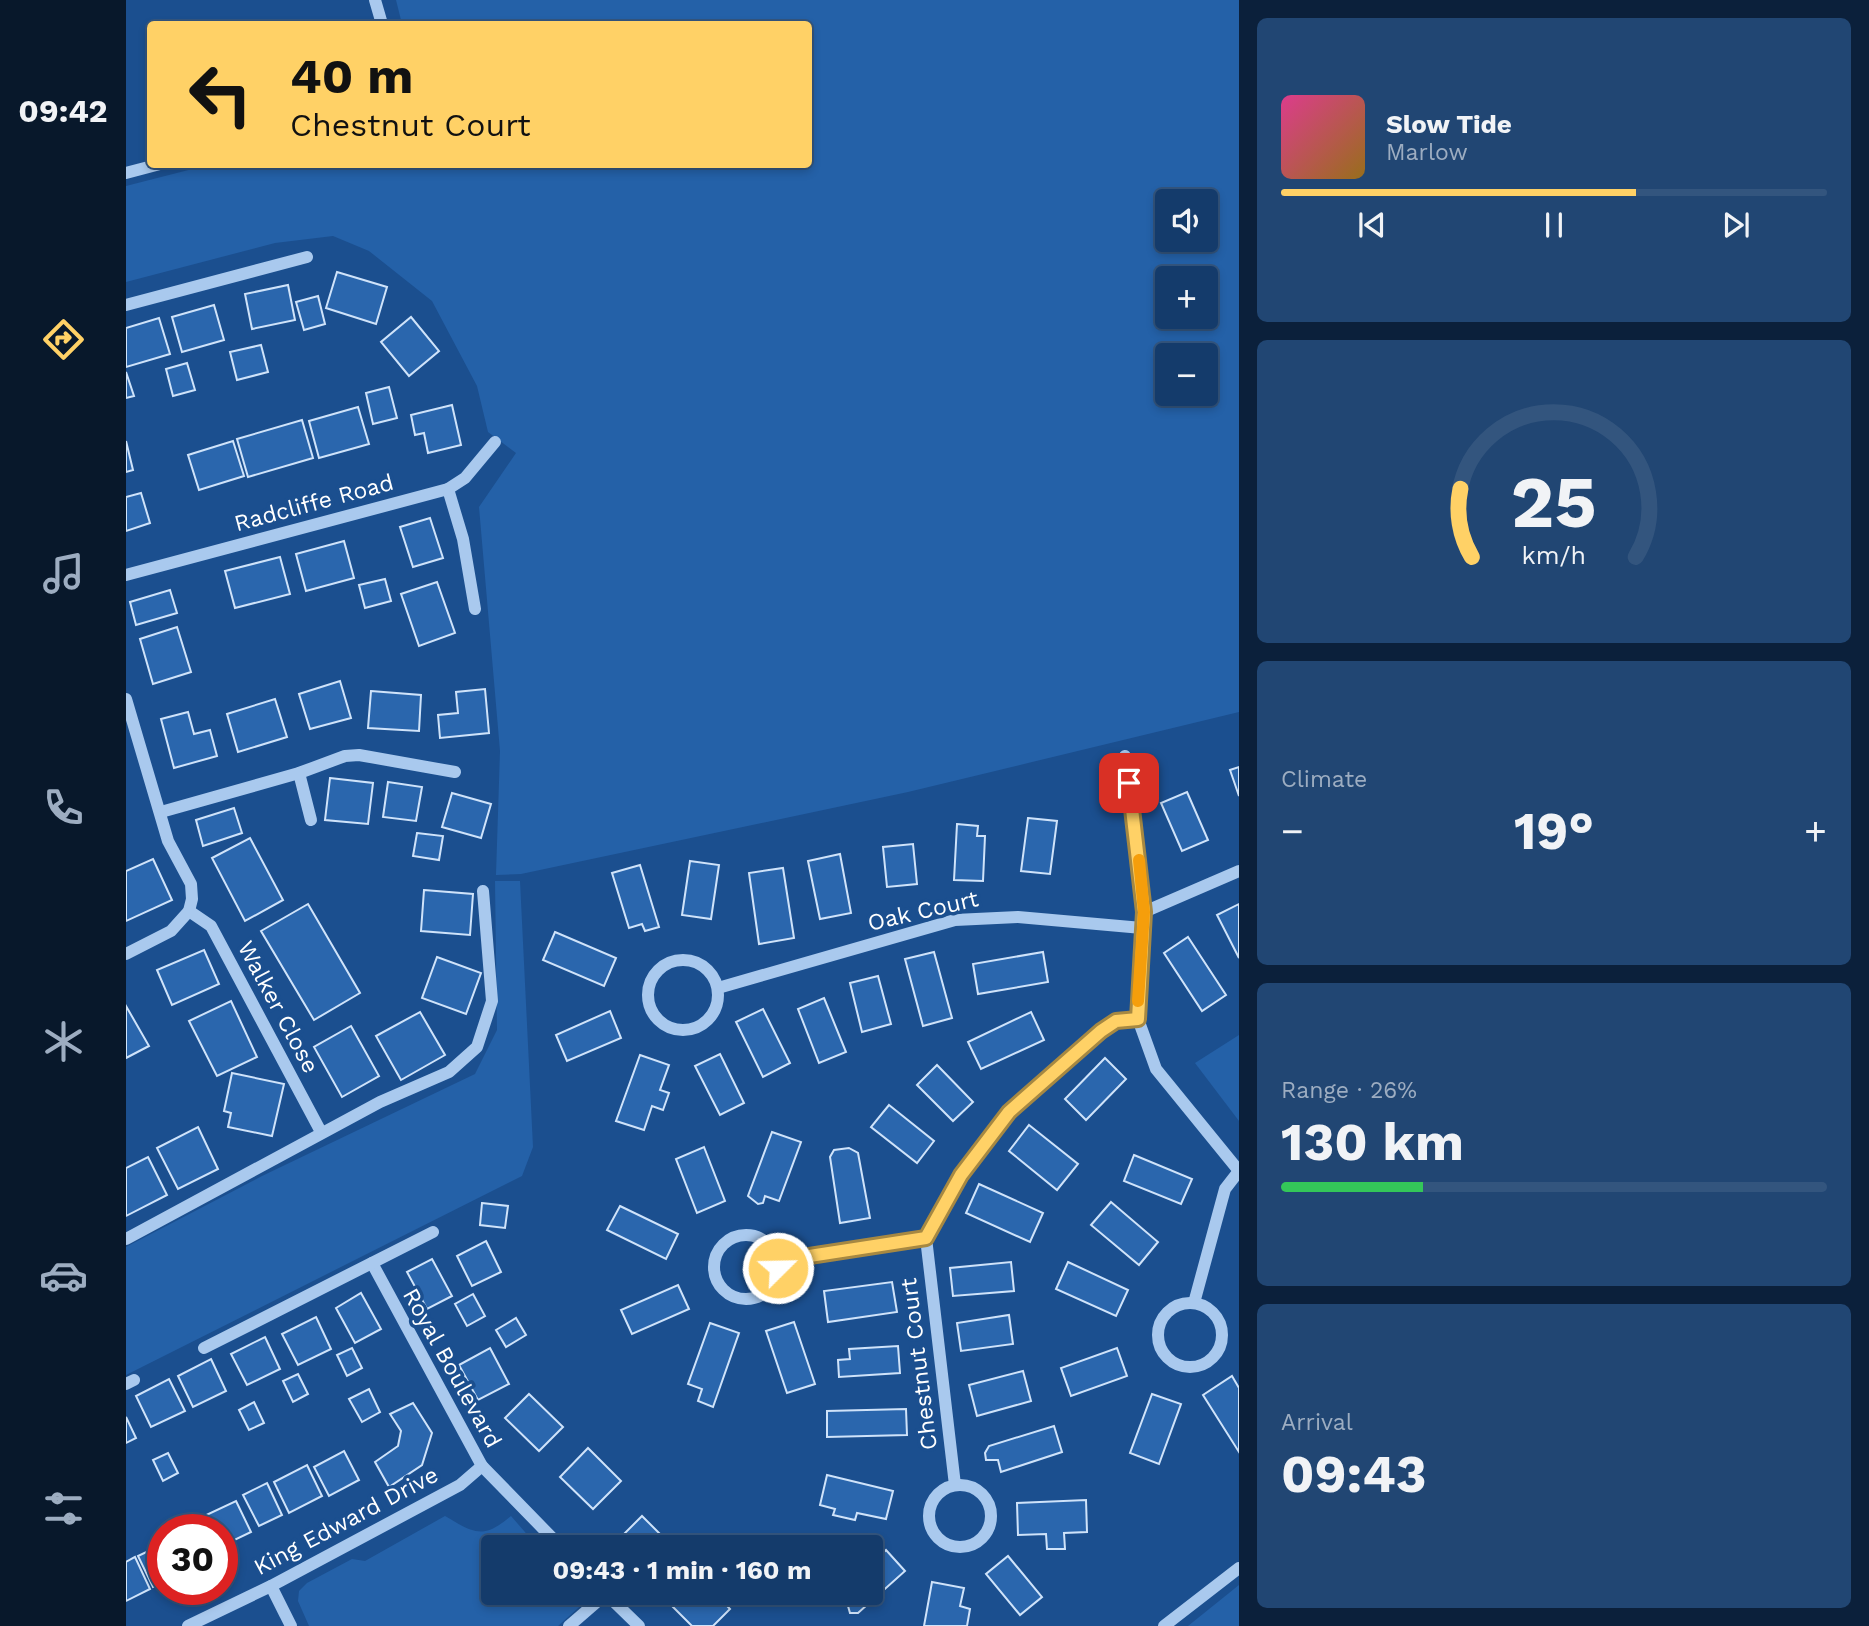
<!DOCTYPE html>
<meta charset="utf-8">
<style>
:root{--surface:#143b6b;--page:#214673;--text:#f1f3f6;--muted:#9dadc1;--line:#33557e;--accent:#ffd166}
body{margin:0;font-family:"Work Sans",sans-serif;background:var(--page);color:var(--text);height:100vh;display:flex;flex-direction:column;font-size:26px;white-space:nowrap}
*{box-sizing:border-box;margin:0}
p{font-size:23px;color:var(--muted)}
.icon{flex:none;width:38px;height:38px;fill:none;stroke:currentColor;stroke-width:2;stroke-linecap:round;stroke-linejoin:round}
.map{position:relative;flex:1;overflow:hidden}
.side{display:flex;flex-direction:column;gap:18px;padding:18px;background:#0b203b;width:630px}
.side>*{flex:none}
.hud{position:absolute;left:21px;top:21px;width:665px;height:147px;border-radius:7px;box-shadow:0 4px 10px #0003,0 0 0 2px var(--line);background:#ffd166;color:#111;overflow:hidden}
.controls{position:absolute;left:1029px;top:189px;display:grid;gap:14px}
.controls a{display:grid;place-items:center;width:63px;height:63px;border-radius:7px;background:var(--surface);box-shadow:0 4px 10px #0003,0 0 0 2px var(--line);font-size:35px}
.speed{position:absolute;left:21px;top:1514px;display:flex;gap:14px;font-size:35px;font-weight:700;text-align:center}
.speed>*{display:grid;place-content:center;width:91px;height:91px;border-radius:50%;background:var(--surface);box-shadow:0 4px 10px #0003,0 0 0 2px var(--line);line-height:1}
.speed .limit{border:10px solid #d22;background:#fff;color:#111}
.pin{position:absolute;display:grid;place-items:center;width:60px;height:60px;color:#fff;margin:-30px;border-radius:14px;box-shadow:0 4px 10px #0006}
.me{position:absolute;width:77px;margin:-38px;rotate:67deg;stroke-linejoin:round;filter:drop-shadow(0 0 5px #0008)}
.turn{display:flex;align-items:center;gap:24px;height:147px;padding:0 28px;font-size:32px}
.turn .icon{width:91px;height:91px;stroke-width:2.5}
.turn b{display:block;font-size:49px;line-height:60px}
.big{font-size:52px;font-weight:700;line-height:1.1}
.side .tile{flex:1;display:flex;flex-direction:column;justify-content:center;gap:10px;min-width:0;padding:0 24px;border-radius:10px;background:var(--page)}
.side .dial{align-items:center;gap:0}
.dial svg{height:182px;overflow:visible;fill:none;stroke:var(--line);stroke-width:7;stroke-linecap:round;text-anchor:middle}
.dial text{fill:var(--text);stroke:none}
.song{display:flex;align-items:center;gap:21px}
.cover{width:84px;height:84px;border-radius:10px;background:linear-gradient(135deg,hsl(330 70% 55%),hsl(40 70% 35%))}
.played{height:7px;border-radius:4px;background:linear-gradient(90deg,var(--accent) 65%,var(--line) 65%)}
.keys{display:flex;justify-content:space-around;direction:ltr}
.heat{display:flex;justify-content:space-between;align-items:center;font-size:38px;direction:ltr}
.charge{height:10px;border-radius:5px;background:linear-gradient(90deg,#34c759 26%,var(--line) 0)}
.trip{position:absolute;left:355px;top:1535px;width:402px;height:70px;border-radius:7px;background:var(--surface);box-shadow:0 4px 10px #0003,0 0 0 2px var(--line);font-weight:700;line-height:70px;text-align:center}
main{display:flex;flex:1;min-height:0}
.menu{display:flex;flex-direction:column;width:126px;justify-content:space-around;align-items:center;background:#08182b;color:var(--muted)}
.menu .icon{width:49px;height:49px}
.menu .selected{color:var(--accent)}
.menu b{font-size:32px;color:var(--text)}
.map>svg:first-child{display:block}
.green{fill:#2461a8;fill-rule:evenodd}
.building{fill:#2a66ad;stroke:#cfe3fa;stroke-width:2}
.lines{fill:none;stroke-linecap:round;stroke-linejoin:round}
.minor{stroke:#a9c9ee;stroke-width:12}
.route-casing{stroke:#a68842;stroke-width:18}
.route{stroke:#ffd166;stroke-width:12}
.slow{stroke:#f59e0b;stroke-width:12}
.labels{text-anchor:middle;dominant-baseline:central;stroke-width:7;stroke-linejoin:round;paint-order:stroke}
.street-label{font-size:23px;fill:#fff;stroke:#1b4f8f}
</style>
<main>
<nav class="menu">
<b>09:42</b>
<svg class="icon selected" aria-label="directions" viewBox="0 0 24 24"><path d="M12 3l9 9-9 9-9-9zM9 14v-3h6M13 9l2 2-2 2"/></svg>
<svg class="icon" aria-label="music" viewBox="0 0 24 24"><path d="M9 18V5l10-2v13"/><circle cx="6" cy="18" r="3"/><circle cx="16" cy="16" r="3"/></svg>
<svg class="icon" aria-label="phone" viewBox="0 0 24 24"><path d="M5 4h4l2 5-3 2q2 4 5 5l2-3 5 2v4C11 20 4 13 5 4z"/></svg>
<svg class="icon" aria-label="climate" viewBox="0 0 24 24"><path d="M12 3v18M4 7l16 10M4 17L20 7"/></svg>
<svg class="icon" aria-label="car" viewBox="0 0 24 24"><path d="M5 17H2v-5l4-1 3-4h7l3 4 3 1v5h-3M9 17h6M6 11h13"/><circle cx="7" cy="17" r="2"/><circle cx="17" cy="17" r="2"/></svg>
<svg class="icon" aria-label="filters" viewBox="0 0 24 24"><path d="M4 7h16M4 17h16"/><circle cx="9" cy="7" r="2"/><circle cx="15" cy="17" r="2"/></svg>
</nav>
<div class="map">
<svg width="1113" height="1626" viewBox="0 0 1113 1626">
<rect width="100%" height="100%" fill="#1b4f8f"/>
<g class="green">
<path d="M 270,0 L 1113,0 L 1113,712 L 782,792 L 395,874 L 370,875 L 374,751 L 353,507 L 390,453 L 362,432 L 351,386 L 306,301 L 243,251 L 207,236 L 149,243 L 0,282 L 0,186 L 86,164 L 682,164 L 682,24 L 276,24 ZM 1041,201 L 1080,201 L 1080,240 L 1041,240 ZM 1041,278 L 1080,278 L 1080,317 L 1041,317 ZM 1041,355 L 1080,355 L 1080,394 L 1041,394 Z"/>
<polygon points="369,881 394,881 407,1147 396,1176 0,1375 0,1247 136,1176 349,1074 371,1030"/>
<polygon points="1113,1035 1113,1121 1069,1063"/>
<path d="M 319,1516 C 348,1533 357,1540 385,1516 L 412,1547 L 368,1547 L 368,1592 L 453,1593 L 460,1601 L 432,1626 L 183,1626 L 172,1601 L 173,1591 L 181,1583 L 226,1559 L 239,1561 Z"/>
<polygon points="1113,1585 1113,1626 1062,1626"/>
</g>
<g class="building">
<polygon points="211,272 261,287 250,324 200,308"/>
<polygon points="162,285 169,320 126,329 119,294"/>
<polygon points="192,296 199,324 178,330 170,302"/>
<polygon points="88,305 98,340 56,352 46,317"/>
<polygon points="285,317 313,351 283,376 255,342"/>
<polygon points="33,318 44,354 0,367 0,328"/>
<polygon points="135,345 142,372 111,380 104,352"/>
<polygon points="61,363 69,390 47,396 40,369"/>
<polygon points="0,372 8,396 0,398"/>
<polygon points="263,387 271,418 247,424 240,393"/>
<polygon points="326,405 335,445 302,453 298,433 289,435 285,415"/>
<polygon points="232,407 243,444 193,458 183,421"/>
<polygon points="176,420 187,458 122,477 111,439"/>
<polygon points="0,441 7,470 0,472"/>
<polygon points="107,441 118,476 73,490 62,455"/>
<polygon points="15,493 24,523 0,531 0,497"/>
<polygon points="304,518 317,558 287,567 274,527"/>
<polygon points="218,541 228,578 180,591 170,554"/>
<polygon points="154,557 164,594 109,608 99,571"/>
<polygon points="259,579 265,601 239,608 233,585"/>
<polygon points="311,582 329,633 293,646 275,594"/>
<polygon points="44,590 51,613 10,625 4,602"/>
<polygon points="51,627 65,672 27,684 14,639"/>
<polygon points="214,681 225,718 184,729 173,694"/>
<polygon points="359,689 363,733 314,738 312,715 332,713 330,692"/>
<polygon points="245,691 295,695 293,731 242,728"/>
<polygon points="149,699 161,737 112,752 101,714"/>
<polygon points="62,712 68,734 84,730 91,756 48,768 35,719"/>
<polygon points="1113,767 1113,796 1104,770"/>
<polygon points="204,778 247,783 242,824 199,820"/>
<polygon points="262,782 296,787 290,821 257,817"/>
<polygon points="1061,792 1082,840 1056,851 1035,803"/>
<polygon points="326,793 365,804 355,838 316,827"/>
<polygon points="108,808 116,833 77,846 70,820"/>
<polygon points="902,818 931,821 924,874 895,871"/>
<polygon points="831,824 852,826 851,836 859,836 857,881 828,880"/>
<polygon points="291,833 317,836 313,860 287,856"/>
<polygon points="124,838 157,900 119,921 86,858"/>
<polygon points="787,844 791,884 761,887 757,847"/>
<polygon points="714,854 725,913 694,919 682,861"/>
<polygon points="27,859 46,900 0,921 0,871"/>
<polygon points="564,861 593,865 585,919 556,915"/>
<polygon points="514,865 533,927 519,931 516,924 503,928 486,873"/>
<polygon points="657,868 668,938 633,944 623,873"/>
<polygon points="298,890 347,894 344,935 295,931"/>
<polygon points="182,904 234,993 188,1020 135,931"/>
<polygon points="1113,904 1113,958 1091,915"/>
<polygon points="429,932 490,958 478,986 417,960"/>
<polygon points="1062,937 1100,995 1076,1011 1038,953"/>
<polygon points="78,950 93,984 46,1005 31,970"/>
<polygon points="808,952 826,1018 797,1026 779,959"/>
<polygon points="917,952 922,982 852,994 847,964"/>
<polygon points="311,957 355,973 340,1014 296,998"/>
<polygon points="752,976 765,1024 736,1032 724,983"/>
<polygon points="698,998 720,1052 693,1063 672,1009"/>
<polygon points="105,1001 131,1057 91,1076 63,1021"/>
<polygon points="0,1006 23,1046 0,1058"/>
<polygon points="637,1009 664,1063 637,1077 610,1022"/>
<polygon points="484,1011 495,1038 441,1061 430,1035"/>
<polygon points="294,1012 319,1055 275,1080 250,1036"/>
<polygon points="905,1012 918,1040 855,1069 842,1042"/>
<polygon points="225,1026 253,1076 216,1097 188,1047"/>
<polygon points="594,1054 618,1103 594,1115 569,1066"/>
<polygon points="514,1055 543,1065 534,1090 543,1093 537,1110 526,1106 518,1130 490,1121"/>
<polygon points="979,1058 1000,1079 960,1120 939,1099"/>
<polygon points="811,1065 847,1102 827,1121 791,1085"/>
<polygon points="106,1073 158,1084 146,1136 102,1127 105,1113 98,1111"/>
<polygon points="763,1105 808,1141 791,1163 745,1127"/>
<polygon points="903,1125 952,1164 931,1190 883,1151"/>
<polygon points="72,1127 92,1169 52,1189 31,1148"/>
<polygon points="646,1132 675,1142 653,1201 639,1196 637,1203 632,1204 622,1196"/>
<polygon points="578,1147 599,1201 571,1213 550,1159"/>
<polygon points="723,1148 732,1153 744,1218 714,1223 704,1157 708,1150"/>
<polygon points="1008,1155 1066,1179 1055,1204 998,1181"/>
<polygon points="22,1157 41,1195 0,1216 0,1168"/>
<polygon points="853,1184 917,1213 904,1242 840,1213"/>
<polygon points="985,1202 1032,1242 1013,1265 965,1225"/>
<polygon points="356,1203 382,1206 379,1228 354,1225"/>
<polygon points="494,1206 552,1234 540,1259 481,1230"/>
<polygon points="360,1241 375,1272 346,1286 331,1256"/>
<polygon points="306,1259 326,1296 301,1309 281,1272"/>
<polygon points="885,1262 888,1291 827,1296 824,1268"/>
<polygon points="942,1262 1002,1290 990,1316 930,1289"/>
<polygon points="766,1282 771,1312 702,1322 698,1291"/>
<polygon points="552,1285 563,1309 506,1334 495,1310"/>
<polygon points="235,1293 255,1329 229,1343 210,1308"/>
<polygon points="347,1294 359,1316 341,1326 329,1304"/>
<polygon points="883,1315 887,1344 835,1351 831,1323"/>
<polygon points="190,1317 205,1349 172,1365 156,1334"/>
<polygon points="390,1318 400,1335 380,1347 370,1330"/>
<polygon points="668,1322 689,1384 661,1393 640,1331"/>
<polygon points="584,1323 613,1333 587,1407 572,1401 576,1389 562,1384"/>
<polygon points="139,1337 154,1369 121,1385 105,1354"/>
<polygon points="772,1346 774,1373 713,1377 712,1360 724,1359 723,1349"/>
<polygon points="226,1348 236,1368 221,1376 211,1355"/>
<polygon points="364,1348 383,1384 352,1400 333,1365"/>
<polygon points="991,1348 1001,1376 945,1396 935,1368"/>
<polygon points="85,1359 100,1391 67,1407 52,1376"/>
<polygon points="897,1371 905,1401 851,1416 843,1385"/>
<polygon points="172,1374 182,1394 167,1402 157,1381"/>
<polygon points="1106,1376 1113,1388 1113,1452 1077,1395"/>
<polygon points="43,1379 59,1411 25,1427 10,1396"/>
<polygon points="243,1389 254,1412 236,1422 223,1399"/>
<polygon points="403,1394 437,1427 413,1451 379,1418"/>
<polygon points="1026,1394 1055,1404 1033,1464 1004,1453"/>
<polygon points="128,1402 138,1423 123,1430 113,1410"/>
<polygon points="287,1403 306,1433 296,1465 263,1487 249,1462 272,1446 275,1431 264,1414"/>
<polygon points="780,1409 781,1435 701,1437 701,1411"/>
<polygon points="0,1417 10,1438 0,1443"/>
<polygon points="928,1426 936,1452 875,1472 872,1460 860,1460 859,1453 863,1446"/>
<polygon points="462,1448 495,1481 467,1509 434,1477"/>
<polygon points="218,1451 233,1480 203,1496 188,1467"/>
<polygon points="42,1453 52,1473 37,1481 27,1460"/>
<polygon points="181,1465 196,1496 163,1513 148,1482"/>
<polygon points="701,1475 767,1491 760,1519 731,1513 729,1520 707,1515 709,1509 694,1505"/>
<polygon points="141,1483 156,1515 133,1526 117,1495"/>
<polygon points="960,1500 961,1532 938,1533 939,1549 921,1549 920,1534 892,1535 891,1503"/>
<polygon points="110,1501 125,1532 96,1546 96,1530 82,1530 76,1517"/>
<polygon points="516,1516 547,1547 493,1547 489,1543"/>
<polygon points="69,1521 74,1530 53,1530"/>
<polygon points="37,1544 37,1582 27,1587 12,1556"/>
<polygon points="760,1550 779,1571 732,1613 724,1613 720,1599 727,1592 746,1592 746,1564"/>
<polygon points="882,1556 916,1597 894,1615 860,1574"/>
<polygon points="9,1557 24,1589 0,1601 0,1562"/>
<polygon points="806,1582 838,1588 834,1606 844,1609 841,1626 798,1626"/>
<polygon points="542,1592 588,1592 604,1609 587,1626 566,1626 537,1597"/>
</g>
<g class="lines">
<g class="minor">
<polyline points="249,0 256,24"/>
<polyline points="0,173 34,164"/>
<polyline points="0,305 181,257"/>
<polyline points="322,489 337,539 349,609"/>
<polyline points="0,575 322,489 339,478 369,442"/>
<polyline points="0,699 42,841 65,884 66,899 63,911 45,931 0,954"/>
<polyline points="999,756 1018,912 1012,1019 1030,1069 1113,1171"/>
<polyline points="173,773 185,820"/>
<polyline points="35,812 173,773 219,756 233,755 329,772"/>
<polyline points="63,911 85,926 195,1132"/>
<polyline points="1018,912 1113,871"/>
<circle cx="557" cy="995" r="35"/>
<polyline points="592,988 829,920 892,917 1016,928"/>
<circle cx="620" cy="1267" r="32"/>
<polyline points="0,1239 254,1102 323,1072 351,1047 366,1001 357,891"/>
<polyline points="651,1261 800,1238"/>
<polyline points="246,1263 356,1466 435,1547"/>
<circle cx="1064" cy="1335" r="32"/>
<polyline points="1068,1303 1099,1189 1113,1171"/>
<polyline points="78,1348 307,1232"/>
<polyline points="0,1384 8,1380"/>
<circle cx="834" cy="1516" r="31"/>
<polyline points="829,1485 800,1238 835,1175 883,1112 975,1031 990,1021 1012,1019"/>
<polyline points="145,1586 165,1626"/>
<polyline points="478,1592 513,1626"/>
<polyline points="62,1626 145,1586 334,1485 356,1466"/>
<polyline points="443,1626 480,1594"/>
<polyline points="1038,1626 1113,1568"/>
</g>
</g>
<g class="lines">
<defs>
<polyline id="route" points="652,1268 651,1261 800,1238 835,1175 883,1112 975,1031 990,1021 1012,1019 1018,912 1003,783"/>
</defs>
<use href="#route" class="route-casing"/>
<use href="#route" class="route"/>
<polyline class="slow" points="1012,1001 1018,912 1013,860"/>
</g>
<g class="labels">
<g class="street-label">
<text transform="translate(188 503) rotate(-15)">Radcliffe Road</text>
<text transform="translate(797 911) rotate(-13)">Oak Court</text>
<text transform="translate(152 1007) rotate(62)">Walker Close</text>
<text transform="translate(793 1364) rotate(-97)">Chestnut Court</text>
<text transform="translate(326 1368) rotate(61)">Royal Boulevard</text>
<text transform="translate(220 1521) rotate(-28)">King Edward Drive</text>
</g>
</g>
</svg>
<div class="controls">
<a><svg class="icon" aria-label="sound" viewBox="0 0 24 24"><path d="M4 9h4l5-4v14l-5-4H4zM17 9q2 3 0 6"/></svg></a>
<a>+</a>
<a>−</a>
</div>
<div class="speed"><div class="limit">30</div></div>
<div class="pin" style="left:1003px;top:783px;background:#d93025"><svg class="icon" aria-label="arrive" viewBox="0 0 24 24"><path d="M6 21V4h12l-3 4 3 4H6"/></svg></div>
<svg class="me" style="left:652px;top:1268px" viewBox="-20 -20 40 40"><circle r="17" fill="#ffd166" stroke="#fff" stroke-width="3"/><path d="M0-11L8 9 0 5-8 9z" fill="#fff"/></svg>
<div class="trip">09:43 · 1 min · 160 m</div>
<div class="hud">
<div class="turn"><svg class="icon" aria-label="left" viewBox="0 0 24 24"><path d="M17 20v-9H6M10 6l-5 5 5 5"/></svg><div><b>40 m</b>Chestnut Court</div></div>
</div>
</div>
<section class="side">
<div class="tile">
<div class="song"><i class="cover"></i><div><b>Slow Tide</b><p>Marlow</p></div></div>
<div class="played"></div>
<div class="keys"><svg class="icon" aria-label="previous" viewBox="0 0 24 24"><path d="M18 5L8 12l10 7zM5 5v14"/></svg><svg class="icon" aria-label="pause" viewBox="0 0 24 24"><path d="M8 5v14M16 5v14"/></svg><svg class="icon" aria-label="next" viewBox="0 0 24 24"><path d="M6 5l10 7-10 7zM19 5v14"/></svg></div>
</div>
<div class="tile dial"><svg viewBox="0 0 100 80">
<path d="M14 69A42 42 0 1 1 86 69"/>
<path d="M14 69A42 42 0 0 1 9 39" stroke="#ffd166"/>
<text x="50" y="56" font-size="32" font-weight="700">25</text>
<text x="50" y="72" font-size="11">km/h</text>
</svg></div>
<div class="tile"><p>Climate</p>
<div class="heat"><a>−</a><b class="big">19°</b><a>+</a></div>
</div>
<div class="tile"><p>Range · 26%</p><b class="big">130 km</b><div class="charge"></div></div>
<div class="tile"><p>Arrival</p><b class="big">09:43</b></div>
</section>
</main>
